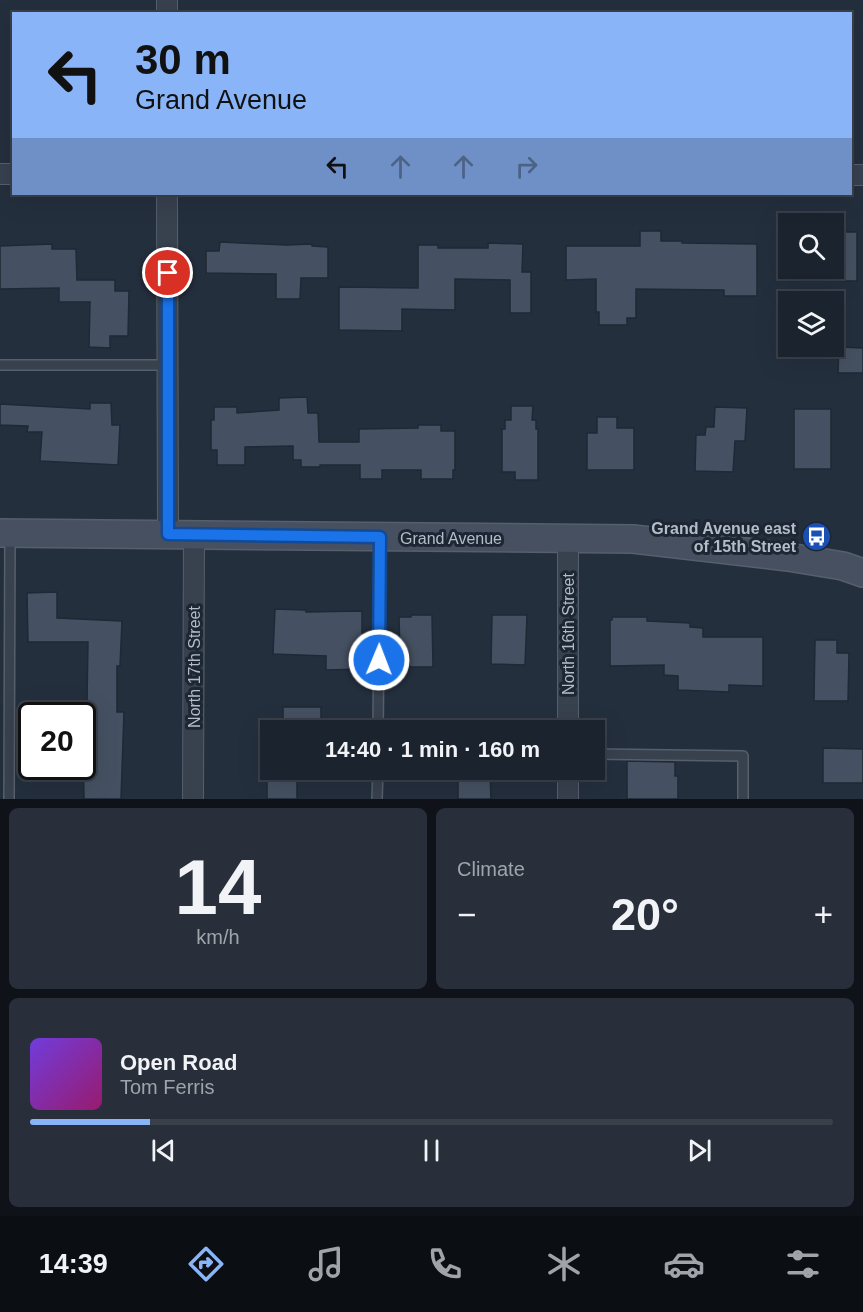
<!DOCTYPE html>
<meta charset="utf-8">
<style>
:root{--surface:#1b232e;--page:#282f3a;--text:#f1f3f6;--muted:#a0a4aa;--line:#39404a;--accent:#8ab4f8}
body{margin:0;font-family:Helvetica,sans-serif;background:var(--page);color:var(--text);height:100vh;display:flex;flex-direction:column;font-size:22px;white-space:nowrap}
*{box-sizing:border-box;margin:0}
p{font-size:20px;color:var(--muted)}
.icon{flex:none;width:33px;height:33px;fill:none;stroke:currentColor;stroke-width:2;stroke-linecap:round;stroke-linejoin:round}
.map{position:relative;height:799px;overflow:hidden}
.side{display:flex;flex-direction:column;gap:9px;padding:9px;background:#0f1319;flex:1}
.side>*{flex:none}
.banner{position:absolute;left:12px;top:12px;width:840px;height:183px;border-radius:0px;box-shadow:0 6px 24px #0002,0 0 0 2px var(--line);background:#8ab4f8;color:#111;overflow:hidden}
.buttons{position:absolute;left:778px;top:213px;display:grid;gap:12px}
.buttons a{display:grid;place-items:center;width:66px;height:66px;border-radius:0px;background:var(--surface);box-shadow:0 6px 24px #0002,0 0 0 2px var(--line);font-size:30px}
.speed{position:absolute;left:18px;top:702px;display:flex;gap:12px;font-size:30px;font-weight:700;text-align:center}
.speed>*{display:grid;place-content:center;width:78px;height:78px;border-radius:50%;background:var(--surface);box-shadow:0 6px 24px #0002,0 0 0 2px var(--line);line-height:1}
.speed .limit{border:3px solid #111;border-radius:9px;background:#fff;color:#111}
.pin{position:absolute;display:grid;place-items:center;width:51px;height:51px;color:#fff;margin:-26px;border:3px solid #fff;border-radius:50%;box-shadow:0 2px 6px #0007}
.me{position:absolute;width:66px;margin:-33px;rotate:1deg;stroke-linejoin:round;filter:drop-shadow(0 0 4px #0008)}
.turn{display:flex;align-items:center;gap:21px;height:126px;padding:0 24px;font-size:27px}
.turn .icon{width:78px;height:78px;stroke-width:2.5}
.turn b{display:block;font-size:42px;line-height:51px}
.lanes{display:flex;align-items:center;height:57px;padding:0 24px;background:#0003;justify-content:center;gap:30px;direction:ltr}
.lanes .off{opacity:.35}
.big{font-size:45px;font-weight:700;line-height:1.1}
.side .card{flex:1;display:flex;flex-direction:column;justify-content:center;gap:9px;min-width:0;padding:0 21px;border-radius:9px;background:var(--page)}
.side .dial{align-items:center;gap:0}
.dial b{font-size:78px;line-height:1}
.song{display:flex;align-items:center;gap:18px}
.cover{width:72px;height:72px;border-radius:9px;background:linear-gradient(135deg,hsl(260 70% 55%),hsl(320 70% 35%))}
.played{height:6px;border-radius:3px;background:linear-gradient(90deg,var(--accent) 15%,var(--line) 15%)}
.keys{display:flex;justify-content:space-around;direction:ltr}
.heat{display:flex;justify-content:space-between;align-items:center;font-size:33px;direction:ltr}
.side .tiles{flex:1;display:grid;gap:9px;grid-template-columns:1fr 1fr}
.card:last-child{grid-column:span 2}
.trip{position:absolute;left:260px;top:720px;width:345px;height:60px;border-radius:0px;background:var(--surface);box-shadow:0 6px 24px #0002,0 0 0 2px var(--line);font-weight:700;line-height:60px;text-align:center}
.tab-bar{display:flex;height:96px;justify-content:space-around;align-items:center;background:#0b0e12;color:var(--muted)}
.tab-bar .icon{width:42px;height:42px}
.tab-bar .current{color:var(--accent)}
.tab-bar b{font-size:27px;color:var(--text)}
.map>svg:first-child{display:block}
.building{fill:#455162;stroke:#1f2835;stroke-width:1.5}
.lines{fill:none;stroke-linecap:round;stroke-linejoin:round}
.lane-casing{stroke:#565f6c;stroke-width:12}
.street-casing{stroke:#565f6c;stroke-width:22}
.secondary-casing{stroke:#565f6c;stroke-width:30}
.lane{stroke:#38414e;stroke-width:9}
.street{stroke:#38414e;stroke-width:20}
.secondary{stroke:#465061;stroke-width:27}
.route-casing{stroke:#114b97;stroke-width:15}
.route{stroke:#1a73e8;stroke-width:10}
.labels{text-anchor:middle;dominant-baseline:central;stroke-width:6;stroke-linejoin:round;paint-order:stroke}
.poi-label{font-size:16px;font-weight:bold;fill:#b4bcc9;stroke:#1d2633;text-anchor:end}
.street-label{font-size:16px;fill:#b4bcc9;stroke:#1d2633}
</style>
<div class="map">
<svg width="863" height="799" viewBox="0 0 863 799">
<rect width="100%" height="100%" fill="#242f3e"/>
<g class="building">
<polygon points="640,231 661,231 661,241 682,241 682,243 757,244 757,296 724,296 724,290 636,289 636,318 627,318 627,325 599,325 599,312 596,312 596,279 566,280 566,246 640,246"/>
<polygon points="834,232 857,232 857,281 838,281 838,279 834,279"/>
<polygon points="220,242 286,245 312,244 312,246 328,247 328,278 301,278 300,299 276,299 276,274 206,273 206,251 219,251"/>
<polygon points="488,243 523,244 522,272 531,272 531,313 510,313 510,280 455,279 455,310 402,309 402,331 339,330 339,287 418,288 418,245 438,245 438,248 488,248"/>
<polygon points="52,244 52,249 76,249 77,280 115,280 115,291 129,291 128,336 110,336 110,348 89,347 90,302 59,302 59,288 0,289 0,246"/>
<polygon points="839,347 863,348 863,373 838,373"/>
<polygon points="307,397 308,413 318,413 319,442 359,442 359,429 418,428 418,425 441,425 441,431 455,431 455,470 453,470 453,479 421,479 421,470 382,470 382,479 360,479 360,465 320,465 320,467 301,467 301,460 293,460 293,446 245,447 245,465 217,465 217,450 211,450 211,420 214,420 214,407 237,407 237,413 279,410 279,398"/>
<polygon points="90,403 111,403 112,425 120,425 118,465 40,461 42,432 27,432 28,426 0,425 0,404 90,409"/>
<polygon points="511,406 533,406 532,420 536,420 536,429 538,429 538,480 515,480 515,472 502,472 502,429 505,429 505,420 511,420"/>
<polygon points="715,407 747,408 745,441 735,441 733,472 695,471 696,435 705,435 706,427 714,427"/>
<rect x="794" y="409" width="37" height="60"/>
<polygon points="597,417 617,417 617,428 634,428 634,470 587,470 587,433 597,433"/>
<polygon points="57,592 57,618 122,621 120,666 117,666 117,712 124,712 121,799 84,799 82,701 87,701 88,642 28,642 27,593"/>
<polygon points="275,609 306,610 306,612 362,611 362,669 326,670 326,656 273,654"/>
<polygon points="411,615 432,615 433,667 409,667 409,654 400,654 399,617 411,617"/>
<polygon points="492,615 527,615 525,665 491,664"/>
<polygon points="612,617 647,617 647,621 690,623 690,627 703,628 703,637 763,637 763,686 729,685 729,692 678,690 678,676 664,675 664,665 610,666 610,620 612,620"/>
<polygon points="815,640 837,640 837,653 849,653 848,701 814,701"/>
<polygon points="283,707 321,707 321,727 316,727 316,730 283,730"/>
<polygon points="823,748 863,749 863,783 823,783"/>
<polygon points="627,761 675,762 675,776 678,776 678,799 627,799"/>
<polygon points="458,770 490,770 491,799 458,799"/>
<rect x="267" y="775" width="30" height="24"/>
</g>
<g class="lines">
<defs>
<g id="lane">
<polyline points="0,365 168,365"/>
<polyline points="378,730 380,538"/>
<polyline points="594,754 743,756 743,799"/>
<polyline points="9,799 10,534"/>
<polyline points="377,799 378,770"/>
</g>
<g id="street">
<polyline points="167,0 167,14"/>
<polyline points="0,174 14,174"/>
<polyline points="850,175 863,175"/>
<polyline points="167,194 168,534"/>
<polyline points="568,538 568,730"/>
<polyline points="193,799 194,534"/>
<polyline points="568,799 568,770"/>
</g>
<polyline id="secondary" points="0,533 633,539 788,557 843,566 863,573"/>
</defs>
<use href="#lane" class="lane-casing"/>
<use href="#street" class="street-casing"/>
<use href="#secondary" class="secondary-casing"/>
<use href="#lane" class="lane"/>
<use href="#street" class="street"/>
<use href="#secondary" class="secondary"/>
</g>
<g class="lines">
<defs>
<polyline id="route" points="168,273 168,534 380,537 379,660"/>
</defs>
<use href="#route" class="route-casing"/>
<use href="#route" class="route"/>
</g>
<defs>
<symbol id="bus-disc" viewBox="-11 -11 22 22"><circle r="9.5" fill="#1a4fb4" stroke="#1d2633"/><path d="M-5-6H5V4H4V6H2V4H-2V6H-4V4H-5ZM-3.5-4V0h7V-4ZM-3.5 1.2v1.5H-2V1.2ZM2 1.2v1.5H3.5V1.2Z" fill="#fff"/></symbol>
</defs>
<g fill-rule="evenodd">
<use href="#bus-disc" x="800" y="520" width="33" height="33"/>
</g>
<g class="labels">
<g class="poi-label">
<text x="796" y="528">Grand Avenue east<tspan x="796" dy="18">of 15th Street</tspan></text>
</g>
<g class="street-label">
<text x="451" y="538">Grand Avenue</text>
<text transform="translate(568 634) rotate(-90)">North 16th Street</text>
<text transform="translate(194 667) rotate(-90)">North 17th Street</text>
</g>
</g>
</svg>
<div class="buttons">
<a><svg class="icon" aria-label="search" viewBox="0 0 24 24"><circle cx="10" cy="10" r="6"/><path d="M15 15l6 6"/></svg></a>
<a><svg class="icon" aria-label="layers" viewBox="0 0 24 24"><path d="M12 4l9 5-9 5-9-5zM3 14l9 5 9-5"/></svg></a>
</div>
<div class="speed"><div class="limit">20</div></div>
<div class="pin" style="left:168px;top:273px;background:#d93025"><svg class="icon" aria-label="arrive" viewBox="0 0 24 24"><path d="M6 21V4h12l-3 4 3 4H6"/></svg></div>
<svg class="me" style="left:379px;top:660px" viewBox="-20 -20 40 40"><circle r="17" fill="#1a73e8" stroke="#fff" stroke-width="3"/><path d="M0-11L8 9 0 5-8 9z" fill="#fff"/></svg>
<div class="trip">14:40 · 1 min · 160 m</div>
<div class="banner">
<div class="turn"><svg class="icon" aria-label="left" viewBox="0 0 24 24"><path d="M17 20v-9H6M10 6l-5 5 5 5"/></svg><div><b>30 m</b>Grand Avenue</div></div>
<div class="lanes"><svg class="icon" aria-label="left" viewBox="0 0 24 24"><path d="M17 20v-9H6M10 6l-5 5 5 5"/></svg><svg class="icon off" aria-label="ahead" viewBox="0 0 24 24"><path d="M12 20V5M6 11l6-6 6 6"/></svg><svg class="icon off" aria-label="ahead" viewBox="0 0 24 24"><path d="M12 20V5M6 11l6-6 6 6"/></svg><svg class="icon off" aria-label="right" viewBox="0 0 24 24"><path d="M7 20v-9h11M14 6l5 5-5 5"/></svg></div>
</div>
</div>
<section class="side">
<div class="tiles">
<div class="card dial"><b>14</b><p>km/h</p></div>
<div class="card"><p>Climate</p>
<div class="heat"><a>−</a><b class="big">20°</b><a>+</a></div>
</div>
<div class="card">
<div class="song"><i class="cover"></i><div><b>Open Road</b><p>Tom Ferris</p></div></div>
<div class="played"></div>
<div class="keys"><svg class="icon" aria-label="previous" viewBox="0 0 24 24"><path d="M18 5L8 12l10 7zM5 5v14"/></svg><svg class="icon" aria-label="pause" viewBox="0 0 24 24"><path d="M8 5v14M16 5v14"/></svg><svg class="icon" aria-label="next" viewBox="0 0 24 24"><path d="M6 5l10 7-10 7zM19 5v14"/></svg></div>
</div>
</div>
</section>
<nav class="tab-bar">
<b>14:39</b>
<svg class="icon current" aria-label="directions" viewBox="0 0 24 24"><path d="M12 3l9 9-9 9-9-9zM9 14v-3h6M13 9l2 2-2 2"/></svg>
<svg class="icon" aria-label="music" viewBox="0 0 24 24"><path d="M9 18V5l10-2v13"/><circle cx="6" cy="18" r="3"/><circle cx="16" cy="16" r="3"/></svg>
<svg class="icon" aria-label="phone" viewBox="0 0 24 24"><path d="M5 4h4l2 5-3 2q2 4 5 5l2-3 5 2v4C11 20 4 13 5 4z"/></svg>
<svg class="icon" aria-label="climate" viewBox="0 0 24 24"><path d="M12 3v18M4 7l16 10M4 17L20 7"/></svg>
<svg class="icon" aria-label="car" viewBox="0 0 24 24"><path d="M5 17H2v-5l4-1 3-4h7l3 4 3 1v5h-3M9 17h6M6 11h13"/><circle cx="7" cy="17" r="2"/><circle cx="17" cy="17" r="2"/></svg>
<svg class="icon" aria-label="filters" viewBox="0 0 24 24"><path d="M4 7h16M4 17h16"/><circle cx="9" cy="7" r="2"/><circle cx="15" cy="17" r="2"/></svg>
</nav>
